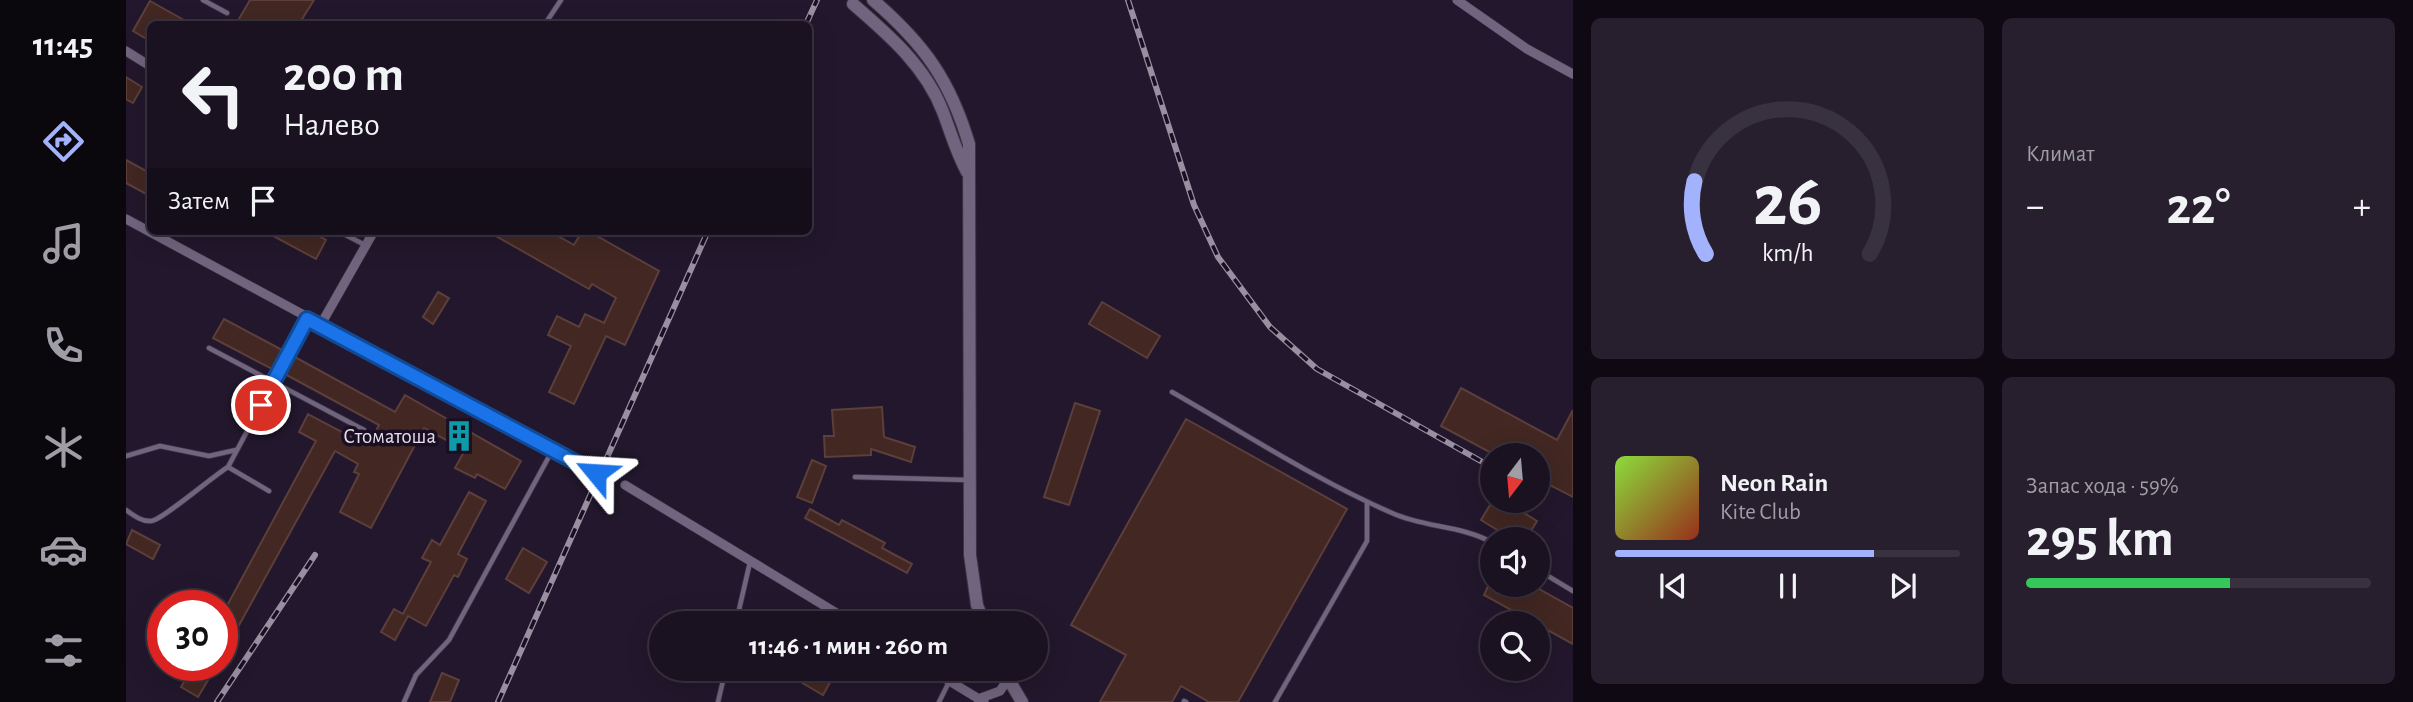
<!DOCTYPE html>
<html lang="ru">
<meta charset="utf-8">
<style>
:root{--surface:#1a1121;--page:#271f2e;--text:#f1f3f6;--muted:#9f9da5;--line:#38313f;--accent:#a3b2fc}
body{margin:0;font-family:"Alegreya Sans",sans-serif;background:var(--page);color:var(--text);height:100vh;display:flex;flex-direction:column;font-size:26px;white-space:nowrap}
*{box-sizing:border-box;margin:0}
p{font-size:23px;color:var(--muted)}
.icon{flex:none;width:38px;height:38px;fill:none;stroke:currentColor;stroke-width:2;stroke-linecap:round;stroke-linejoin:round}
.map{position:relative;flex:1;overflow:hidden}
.panel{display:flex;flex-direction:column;gap:18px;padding:18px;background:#0e0912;width:840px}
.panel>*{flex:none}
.banner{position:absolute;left:21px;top:21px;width:665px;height:214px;border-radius:10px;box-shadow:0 7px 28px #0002,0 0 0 2px var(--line);background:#1a1121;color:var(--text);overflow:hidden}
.needle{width:46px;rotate:196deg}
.tools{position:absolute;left:1354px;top:443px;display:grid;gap:14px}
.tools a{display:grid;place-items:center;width:70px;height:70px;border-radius:50%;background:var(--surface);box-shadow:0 7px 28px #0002,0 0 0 2px var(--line);font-size:35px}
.speed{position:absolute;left:21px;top:590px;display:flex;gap:14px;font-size:35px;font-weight:700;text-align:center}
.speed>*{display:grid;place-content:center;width:91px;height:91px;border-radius:50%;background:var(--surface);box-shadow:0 7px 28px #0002,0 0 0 2px var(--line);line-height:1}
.speed .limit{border:10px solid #d22;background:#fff;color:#111}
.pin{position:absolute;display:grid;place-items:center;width:60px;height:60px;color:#fff;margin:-30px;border:4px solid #fff;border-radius:50%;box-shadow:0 2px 7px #0007}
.me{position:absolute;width:77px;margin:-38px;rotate:297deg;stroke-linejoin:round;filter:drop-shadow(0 0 5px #0008)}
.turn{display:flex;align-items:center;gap:24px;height:147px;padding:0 21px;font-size:32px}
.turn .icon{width:91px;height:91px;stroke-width:2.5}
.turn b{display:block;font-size:49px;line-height:60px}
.then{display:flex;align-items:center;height:66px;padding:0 21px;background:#0003;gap:14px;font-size:26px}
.big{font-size:52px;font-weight:700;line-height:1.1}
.panel .card{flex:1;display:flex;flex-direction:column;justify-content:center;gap:10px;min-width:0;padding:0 24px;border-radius:10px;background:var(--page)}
.panel .dial{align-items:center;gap:0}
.dial svg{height:182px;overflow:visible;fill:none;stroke:var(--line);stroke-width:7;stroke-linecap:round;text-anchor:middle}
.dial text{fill:var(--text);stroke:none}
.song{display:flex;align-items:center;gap:21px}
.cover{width:84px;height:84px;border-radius:10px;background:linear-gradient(135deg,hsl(90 70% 55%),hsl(10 70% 35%))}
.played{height:7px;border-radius:4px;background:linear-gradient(90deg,var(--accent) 75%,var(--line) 75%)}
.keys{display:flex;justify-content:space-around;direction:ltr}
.heat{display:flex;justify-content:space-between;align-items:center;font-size:38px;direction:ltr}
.charge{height:10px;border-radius:5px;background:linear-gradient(90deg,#34c759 59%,var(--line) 0)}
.panel .tiles{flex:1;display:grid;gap:18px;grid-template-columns:repeat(2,1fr)}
.trip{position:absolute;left:523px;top:611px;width:399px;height:70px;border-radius:35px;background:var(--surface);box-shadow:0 7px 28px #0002,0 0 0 2px var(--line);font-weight:700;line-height:70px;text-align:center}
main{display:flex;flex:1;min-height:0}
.menu{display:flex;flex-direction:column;width:126px;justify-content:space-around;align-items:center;background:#0a070d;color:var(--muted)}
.menu .icon{width:49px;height:49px}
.menu .active{color:var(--accent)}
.menu b{font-size:32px;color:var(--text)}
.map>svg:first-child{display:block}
.building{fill:#422722;stroke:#5c3f3a;stroke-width:2}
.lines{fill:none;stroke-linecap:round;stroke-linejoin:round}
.lane-casing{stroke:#3c3344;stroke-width:6}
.street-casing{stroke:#3c3344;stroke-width:10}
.secondary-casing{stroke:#3c3344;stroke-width:14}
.lane{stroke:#71647e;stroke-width:4.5}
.street{stroke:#71647e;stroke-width:9}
.secondary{stroke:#71647e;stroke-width:12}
.rail-casing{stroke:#988fa1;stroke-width:6}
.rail{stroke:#190e22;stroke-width:3.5;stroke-dasharray:10;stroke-linecap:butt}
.route-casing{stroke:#114b97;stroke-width:18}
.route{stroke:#1a73e8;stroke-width:12}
.labels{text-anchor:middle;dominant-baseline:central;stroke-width:7;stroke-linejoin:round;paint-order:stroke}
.poi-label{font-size:21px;fill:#e5deed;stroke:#190e22;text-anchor:end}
</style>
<main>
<nav class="menu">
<b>11:45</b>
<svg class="icon active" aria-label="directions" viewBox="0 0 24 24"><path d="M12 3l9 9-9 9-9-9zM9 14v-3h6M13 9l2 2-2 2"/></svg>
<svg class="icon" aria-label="music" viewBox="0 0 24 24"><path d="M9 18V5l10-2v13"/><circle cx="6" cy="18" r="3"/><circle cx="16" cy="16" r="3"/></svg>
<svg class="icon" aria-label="phone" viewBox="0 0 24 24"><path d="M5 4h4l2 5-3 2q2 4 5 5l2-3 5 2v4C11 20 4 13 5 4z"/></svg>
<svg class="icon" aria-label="climate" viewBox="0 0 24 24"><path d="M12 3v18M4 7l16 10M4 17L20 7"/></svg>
<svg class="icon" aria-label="car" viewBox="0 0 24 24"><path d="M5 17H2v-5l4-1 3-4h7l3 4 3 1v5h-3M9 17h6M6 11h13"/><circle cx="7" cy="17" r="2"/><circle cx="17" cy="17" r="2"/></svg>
<svg class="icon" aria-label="filters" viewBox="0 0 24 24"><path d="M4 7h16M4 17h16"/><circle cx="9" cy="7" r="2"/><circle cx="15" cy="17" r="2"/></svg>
</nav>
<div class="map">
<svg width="1447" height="702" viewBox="0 0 1447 702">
<rect width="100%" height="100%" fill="#22172c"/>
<g class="building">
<polygon points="124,0 188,0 173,24 110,24"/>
<polygon points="24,1 65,24 24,24 24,41 7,31"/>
<polygon points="0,77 16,87 7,103 0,99"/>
<polygon points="0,160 24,173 24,196 0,183"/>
<polygon points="138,231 184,231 200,240 190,259"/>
<polygon points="361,231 423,231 448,245 456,231 462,231 533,271 499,345 480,336 448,404 423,392 445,346 422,335 431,316 453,327 459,314 478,323 490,298 466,284 463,289"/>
<polygon points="312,292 323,298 307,324 297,317"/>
<polygon points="976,302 1034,336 1021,358 963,324"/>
<polygon points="98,319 158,351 148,370 87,338"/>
<polygon points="167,356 269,412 279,395 395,461 379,489 351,474 349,478 329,468 339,450 298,428 245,528 214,512 233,474 228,472 232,464 209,451 96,656 96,615 190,441 173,432 182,414 242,446 253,425 157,373"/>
<polygon points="1335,388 1431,440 1447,410 1447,497 1412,479 1412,455 1369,455 1315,426"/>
<polygon points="949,403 974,411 943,505 918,497"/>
<polygon points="756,407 758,437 789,447 785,462 745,449 745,455 699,457 698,436 708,436 706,410"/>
<polygon points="1060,419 1221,509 1112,702 1083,702 1055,686 1046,702 974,702 1000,655 945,625"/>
<polygon points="686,460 700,466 686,503 671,497"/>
<polygon points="343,492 360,501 332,554 341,559 332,577 328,575 300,626 282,616 269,640 255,632 268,609 277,614 305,562 296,558 306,540 314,545"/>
<polygon points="1367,500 1377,500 1411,521 1400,539 1386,539 1355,520"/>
<polygon points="684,509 713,525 716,520 759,543 756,548 786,564 781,573 679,518"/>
<polygon points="6,530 34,545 27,559 0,544"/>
<polygon points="397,548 421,562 403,593 380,579"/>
<polygon points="1363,584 1404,584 1447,608 1447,644 1358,595"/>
<polygon points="68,665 91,665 72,697 55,687"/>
<polygon points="651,668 712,668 697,695"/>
<polygon points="316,673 333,680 324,702 304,702"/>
</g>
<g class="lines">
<defs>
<g id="lane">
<polyline points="77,0 101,13"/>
<polyline points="419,24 435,0"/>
<polyline points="212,231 239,245"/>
<polyline points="83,348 238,430"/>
<path d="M 1046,392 C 1118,433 1190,480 1266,513 C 1299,528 1335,525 1367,543"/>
<polyline points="0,456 34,446 83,456 110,450"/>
<polyline points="102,467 143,491"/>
<polyline points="729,477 842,480"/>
<path d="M 0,510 C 7,515 16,522 25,521 C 35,521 87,476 102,467 L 181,319"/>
<polyline points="1412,570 1447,591"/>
<polyline points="610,623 624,562"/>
<polyline points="1058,701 1060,702"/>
<polyline points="278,702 290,675 323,640 426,451"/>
<polyline points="592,702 600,668"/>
<polyline points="813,702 823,682"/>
<polyline points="1149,702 1241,541 1241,502"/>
</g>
<g id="street">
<polyline points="1331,0 1401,49 1447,74"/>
<polyline points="0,51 24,66"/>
<polyline points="0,219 470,473"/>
<polyline points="194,326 248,231"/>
<polyline points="499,485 727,623"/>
<polyline points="802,668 858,702"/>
<polyline points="852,699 874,691 882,679"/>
</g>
<g id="secondary">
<path d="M 747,0 C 798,44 824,80 843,144 L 844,555 L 851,605 L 858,623"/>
<path d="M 727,4 C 763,35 800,67 817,112 C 825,133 830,152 841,172"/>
<polyline points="876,668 896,702"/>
</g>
</defs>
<use href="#lane" class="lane-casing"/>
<use href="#street" class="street-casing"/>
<use href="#secondary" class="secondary-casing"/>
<use href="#lane" class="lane"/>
<use href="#street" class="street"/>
<use href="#secondary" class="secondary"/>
<defs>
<g id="rail">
<polyline points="1002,0 1068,205 1092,257 1144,327 1191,369 1360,464"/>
<polyline points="680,24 691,0"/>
<polyline points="91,702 189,555"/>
<polyline points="372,702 582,231"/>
</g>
</defs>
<use href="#rail" class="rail-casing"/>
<use href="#rail" class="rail"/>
</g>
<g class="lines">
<defs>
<polyline id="route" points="135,405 181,319 470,473"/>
</defs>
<use href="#route" class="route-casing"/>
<use href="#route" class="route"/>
</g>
<defs>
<symbol id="building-bare" viewBox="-9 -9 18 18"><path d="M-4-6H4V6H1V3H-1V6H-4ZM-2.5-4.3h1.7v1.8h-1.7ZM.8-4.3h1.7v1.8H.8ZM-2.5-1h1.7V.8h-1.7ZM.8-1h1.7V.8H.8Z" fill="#0f9aa8" stroke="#190e22" stroke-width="2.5" paint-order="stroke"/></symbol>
</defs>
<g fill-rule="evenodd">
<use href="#building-bare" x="311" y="414" width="44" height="44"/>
</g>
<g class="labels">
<g class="poi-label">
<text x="310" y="436">Стоматоша</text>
</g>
</g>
</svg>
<div class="tools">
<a><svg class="needle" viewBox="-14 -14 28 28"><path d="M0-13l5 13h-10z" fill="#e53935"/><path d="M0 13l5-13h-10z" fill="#9f9da5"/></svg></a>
<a><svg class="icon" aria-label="sound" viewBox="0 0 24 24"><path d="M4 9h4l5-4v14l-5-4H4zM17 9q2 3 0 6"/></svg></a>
<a><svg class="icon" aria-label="search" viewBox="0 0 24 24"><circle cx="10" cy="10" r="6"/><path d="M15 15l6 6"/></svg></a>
</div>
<div class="speed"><div class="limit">30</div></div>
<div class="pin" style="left:135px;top:405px;background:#d93025"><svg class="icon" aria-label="arrive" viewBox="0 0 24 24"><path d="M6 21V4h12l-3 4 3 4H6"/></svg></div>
<svg class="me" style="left:470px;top:473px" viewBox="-20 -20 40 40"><path d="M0-17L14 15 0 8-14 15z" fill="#1a73e8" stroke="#fff" stroke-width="4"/></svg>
<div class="trip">11:46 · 1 мин · 260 m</div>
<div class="banner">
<div class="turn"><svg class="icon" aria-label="left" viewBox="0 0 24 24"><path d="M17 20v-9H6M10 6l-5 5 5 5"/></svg><div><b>200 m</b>Налево</div></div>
<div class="then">Затем<svg class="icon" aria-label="arrive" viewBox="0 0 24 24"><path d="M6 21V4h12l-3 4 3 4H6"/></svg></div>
</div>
</div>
<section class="panel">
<div class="tiles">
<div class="card dial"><svg viewBox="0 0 100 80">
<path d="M14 69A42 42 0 1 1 86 69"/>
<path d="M14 69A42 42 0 0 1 9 37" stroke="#a3b2fc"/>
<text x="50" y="56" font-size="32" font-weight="700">26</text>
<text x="50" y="72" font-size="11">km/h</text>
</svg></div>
<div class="card"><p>Климат</p>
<div class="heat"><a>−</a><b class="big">22°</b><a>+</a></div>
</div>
<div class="card">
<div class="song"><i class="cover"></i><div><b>Neon Rain</b><p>Kite Club</p></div></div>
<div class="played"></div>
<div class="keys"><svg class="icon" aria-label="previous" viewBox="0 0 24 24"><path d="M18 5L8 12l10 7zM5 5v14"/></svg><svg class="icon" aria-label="pause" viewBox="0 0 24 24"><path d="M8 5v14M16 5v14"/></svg><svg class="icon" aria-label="next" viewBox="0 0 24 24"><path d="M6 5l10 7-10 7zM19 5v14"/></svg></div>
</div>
<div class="card"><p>Запас хода · 59%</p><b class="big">295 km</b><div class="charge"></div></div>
</div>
</section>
</main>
